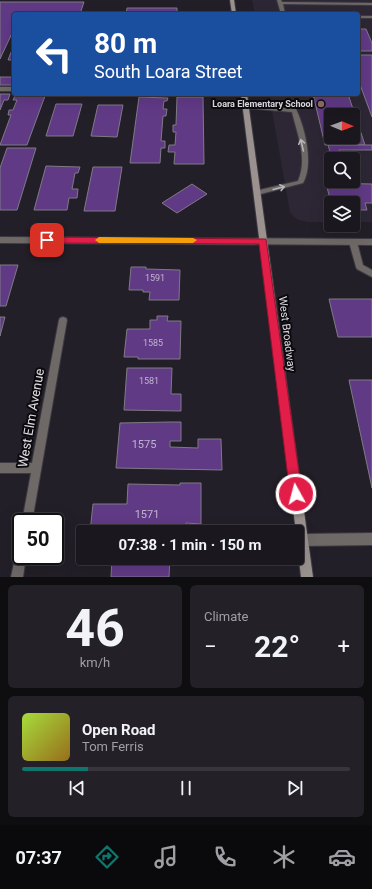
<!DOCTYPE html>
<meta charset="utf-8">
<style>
:root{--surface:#1a171e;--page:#232027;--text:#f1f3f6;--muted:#9f9fa4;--line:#38363c;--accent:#0f766e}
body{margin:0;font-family:Roboto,sans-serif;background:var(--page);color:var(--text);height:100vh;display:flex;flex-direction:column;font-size:15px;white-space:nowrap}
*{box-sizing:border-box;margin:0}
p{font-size:13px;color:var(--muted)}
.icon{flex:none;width:22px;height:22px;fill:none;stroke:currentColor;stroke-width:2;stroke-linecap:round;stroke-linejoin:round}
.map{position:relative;height:577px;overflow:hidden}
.panel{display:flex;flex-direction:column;gap:8px;padding:8px;background:#0e0d10;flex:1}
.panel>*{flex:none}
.banner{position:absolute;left:12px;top:12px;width:348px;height:84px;border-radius:4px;box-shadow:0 4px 16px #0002,0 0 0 1px var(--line);background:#1a4fa0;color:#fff;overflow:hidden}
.needle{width:26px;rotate:91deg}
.controls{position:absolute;left:324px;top:108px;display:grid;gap:8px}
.controls a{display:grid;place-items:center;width:36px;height:36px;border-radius:4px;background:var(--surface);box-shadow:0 4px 16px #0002,0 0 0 1px var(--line);font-size:20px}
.speed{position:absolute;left:12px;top:513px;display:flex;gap:8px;font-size:20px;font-weight:700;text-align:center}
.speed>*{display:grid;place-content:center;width:52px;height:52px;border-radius:50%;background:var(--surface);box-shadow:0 4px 16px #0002,0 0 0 1px var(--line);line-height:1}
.speed .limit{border:2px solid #111;border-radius:6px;background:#fff;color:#111}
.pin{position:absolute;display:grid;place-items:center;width:34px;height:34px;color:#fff;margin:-17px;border-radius:8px;box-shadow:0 2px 6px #0006}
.me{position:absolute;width:44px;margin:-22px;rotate:353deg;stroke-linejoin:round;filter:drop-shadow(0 0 3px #0008)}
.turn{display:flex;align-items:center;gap:14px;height:84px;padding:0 16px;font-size:18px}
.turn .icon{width:52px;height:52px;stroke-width:2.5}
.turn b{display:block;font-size:28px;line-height:34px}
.big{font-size:30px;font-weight:700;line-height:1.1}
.panel .card{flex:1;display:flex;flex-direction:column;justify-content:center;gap:6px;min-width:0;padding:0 14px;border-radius:6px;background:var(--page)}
.panel .dial{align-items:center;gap:0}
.dial b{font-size:52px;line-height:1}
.song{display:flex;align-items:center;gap:12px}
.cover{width:48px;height:48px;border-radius:6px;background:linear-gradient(135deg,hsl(80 70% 55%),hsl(40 70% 35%))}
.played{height:4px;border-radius:2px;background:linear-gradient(90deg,var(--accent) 20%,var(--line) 20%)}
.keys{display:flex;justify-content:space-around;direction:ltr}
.heat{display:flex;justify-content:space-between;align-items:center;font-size:22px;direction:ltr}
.panel .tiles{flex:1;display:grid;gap:8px;grid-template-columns:1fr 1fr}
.card:last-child{grid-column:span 2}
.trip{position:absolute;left:76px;top:525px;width:228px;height:40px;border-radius:4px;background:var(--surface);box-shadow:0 4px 16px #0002,0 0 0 1px var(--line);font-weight:700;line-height:40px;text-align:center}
.dock{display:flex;height:64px;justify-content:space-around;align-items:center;background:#0a090c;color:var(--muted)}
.dock .icon{width:28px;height:28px}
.dock .current{color:var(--accent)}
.dock b{font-size:18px;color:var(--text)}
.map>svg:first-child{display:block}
.built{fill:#2d2735;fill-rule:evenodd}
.building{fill:#613a86;stroke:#7f7a85;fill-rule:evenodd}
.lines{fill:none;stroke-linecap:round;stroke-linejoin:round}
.service-casing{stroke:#3d3a42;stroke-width:2}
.minor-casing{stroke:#3d3a42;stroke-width:2}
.tertiary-casing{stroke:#3d3a42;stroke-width:2}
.secondary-casing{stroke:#3d3a42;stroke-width:2}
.service{fill:#6e6967;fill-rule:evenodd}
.minor{fill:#6e6967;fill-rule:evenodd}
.tertiary{fill:#6e6967;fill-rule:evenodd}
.secondary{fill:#9b928f;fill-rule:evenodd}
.oneway{stroke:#b8b4b8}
.route{fill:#e11d48;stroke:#92132f}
.slow{fill:#f59e0b}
.education-dot{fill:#8d6e63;stroke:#0c0a0e;stroke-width:1.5}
.labels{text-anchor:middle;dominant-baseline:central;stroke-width:4;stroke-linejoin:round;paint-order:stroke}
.far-poi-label{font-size:9px;font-weight:bold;fill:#e0dde3;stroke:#0c0a0e;text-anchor:end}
.number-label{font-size:9px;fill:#c0b4cc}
.street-label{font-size:11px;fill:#e0dde3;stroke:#0c0a0e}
.near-number-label{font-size:11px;fill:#c0b4cc}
.near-street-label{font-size:13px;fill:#e0dde3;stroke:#0c0a0e}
</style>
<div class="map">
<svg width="372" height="577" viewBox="0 0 372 577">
<rect width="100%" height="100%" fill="#231f28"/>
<path class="built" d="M 252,0 L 372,0 L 372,222 L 353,222 L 353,203 L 331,203 L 331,222 L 308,222 L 299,220 L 294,217 L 290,212 L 269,94 L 358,94 L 358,14 L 255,14 ZM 331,115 L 353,115 L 353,137 L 331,137 ZM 331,159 L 353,159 L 353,181 L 331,181 Z"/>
<g class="building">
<polygon points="0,2 84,2 80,14 14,14 14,29 0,59"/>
<polygon points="127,8 177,8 177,14 126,14"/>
<polygon points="358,29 366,29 372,43 372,51 358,51"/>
<polygon points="12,50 14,50 14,60 8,60"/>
<polygon points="358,55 372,55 372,117 358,79"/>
<rect x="0" y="77" width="14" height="8"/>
<polygon points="0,94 10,94 8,100 4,100 0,110"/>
<path d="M 313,94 L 348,94 L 365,145 L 325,145 ZM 331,115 L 353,115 L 353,137 L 331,137 Z"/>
<polygon points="15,96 45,96 27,145 0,145 11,115 8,115 9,110 13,110 17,100 13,100"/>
<polygon points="139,97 168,98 167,101 164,101 163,109 167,109 166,116 163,116 161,141 165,141 165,148 161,148 160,163 130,163"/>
<polygon points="177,97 203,97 204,164 174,164 175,152 168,152 169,145 175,145 176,132 173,132 173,125 176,125"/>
<polygon points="56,104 82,104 73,136 46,136"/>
<polygon points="98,105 123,105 117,137 91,136"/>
<polygon points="328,145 372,145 372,150 339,150 342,159 332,159"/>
<polygon points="7,148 36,148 17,210 0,210 0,168"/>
<polygon points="46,166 80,167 78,173 75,173 72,189 78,189 77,198 69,198 67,210 34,210"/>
<polygon points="93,167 122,167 115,211 84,211"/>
<polygon points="326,183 372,184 372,203 365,203 367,210 353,210 353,203 331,203"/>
<polygon points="192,184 207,194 177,213 162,203"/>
<polygon points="0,265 18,265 6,306 0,306"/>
<polygon points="131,267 146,267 146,269 180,270 179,300 149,300 150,292 143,292 143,290 129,290"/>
<polygon points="329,299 372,299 372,337 338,337"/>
<polygon points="157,316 168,316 167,321 181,321 180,359 138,359 138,357 124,357 127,329 150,329 150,320 157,320"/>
<polygon points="0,317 5,317 0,336"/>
<polygon points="127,368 172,368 171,394 181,394 181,411 124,410"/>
<polygon points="349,380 372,380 372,488"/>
<polygon points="169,422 181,422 181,441 170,441 170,447 198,448 198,439 221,439 222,470 116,468 120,423"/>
<polygon points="180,483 201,483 201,524 186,523 186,532 90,532 93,504 127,504 128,484 180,485"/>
<polygon points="112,558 170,558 169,577 111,577"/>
</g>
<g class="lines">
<defs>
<g id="service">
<polygon points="277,0 281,0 282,2 372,3 372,5 283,4 285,14 281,14"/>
<rect x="358" y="16" width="14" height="2"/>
<rect x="0" y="87" width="14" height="4"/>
<path d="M 246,105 L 296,109 C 305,128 314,164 303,183 L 257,195 L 255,195 L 255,191 L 298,181 C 308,158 297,134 292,112 L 244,108 L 243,107 Z"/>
<polygon points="353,239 357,242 363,265 372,270 372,277 357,269 356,267 349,242"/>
<polygon points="372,533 372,545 302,546 298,544 297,541 298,536 302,534"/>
</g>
<g id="minor">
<polygon points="63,317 66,318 67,320 32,522 22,522 31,473 0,473 0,463 32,463 59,320 60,318"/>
<polygon points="21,547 21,556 26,556 23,577 11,577 17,549"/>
</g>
<polygon id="tertiary" points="0,237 372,239 372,245 0,243"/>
<g id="secondary">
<polygon points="230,0 234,0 236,14 232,14"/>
<polygon points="241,94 247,94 313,577 301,577 297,543 297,532 296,532"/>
</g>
</defs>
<use href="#service" class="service-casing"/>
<use href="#minor" class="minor-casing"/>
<use href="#tertiary" class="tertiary-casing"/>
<use href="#secondary" class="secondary-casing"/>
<use href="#service" class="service"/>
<use href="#minor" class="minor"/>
<use href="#tertiary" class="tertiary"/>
<use href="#secondary" class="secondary"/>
</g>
<defs><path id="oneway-shaft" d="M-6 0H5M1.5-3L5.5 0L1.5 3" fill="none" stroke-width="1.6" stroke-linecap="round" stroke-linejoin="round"/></defs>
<g class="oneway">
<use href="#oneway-shaft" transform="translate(302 145) rotate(-103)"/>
<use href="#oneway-shaft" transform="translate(279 188) rotate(-14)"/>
</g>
<polygon class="route" points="47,237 266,239 302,494 300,498 296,500 292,498 290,494 259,244 47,243 43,240"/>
<polygon class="slow" points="99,237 193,238 197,240 193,243 99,243 95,240"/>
<circle class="education-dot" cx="321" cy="104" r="4"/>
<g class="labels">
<g class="far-poi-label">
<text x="313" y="104">Loara Elementary School</text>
</g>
<g class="number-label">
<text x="155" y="278">1591</text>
<text x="153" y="343">1585</text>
<text x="149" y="381">1581</text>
</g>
<g class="street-label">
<text transform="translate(287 334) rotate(83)">West Broadway</text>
</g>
<g class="near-number-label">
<text x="144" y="444">1575</text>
<text x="147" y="514">1571</text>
</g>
<g class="near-street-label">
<text transform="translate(31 418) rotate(-80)">West Elm Avenue</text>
</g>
</g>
</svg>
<div class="controls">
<a><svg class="needle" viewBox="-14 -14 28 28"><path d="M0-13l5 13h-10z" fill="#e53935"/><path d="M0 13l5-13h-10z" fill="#9f9fa4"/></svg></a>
<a><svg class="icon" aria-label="search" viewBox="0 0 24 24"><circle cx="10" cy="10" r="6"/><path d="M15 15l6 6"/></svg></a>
<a><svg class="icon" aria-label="layers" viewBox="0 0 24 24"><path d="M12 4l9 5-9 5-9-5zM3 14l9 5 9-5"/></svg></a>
</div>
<div class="speed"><div class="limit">50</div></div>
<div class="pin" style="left:47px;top:240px;background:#d93025"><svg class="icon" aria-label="arrive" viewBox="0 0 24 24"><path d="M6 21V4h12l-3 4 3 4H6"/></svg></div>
<svg class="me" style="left:296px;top:494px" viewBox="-20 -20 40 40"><circle r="17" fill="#e11d48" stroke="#fff" stroke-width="3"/><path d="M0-11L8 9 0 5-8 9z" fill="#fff"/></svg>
<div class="trip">07:38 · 1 min · 150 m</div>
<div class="banner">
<div class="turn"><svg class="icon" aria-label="left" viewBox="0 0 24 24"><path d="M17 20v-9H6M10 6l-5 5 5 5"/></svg><div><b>80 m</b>South Loara Street</div></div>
</div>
</div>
<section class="panel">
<div class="tiles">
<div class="card dial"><b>46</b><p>km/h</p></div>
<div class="card"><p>Climate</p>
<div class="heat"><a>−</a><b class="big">22°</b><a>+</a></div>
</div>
<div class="card">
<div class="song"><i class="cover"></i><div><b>Open Road</b><p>Tom Ferris</p></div></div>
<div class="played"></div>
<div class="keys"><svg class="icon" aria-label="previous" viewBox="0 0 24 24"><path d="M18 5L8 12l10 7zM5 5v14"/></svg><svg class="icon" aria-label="pause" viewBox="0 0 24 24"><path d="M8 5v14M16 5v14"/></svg><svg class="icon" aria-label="next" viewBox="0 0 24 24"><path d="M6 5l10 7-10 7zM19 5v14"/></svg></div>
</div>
</div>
</section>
<nav class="dock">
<b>07:37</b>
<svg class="icon current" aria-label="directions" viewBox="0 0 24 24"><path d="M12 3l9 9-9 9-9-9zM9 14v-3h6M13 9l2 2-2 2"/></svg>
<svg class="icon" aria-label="music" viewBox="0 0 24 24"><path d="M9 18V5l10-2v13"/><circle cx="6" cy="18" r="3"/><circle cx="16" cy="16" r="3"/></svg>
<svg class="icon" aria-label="phone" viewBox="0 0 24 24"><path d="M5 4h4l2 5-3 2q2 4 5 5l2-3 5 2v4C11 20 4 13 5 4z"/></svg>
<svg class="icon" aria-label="climate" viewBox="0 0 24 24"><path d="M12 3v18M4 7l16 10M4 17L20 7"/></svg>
<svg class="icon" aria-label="car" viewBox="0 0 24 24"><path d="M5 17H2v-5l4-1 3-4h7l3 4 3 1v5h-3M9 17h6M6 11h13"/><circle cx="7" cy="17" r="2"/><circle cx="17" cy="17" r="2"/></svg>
</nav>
